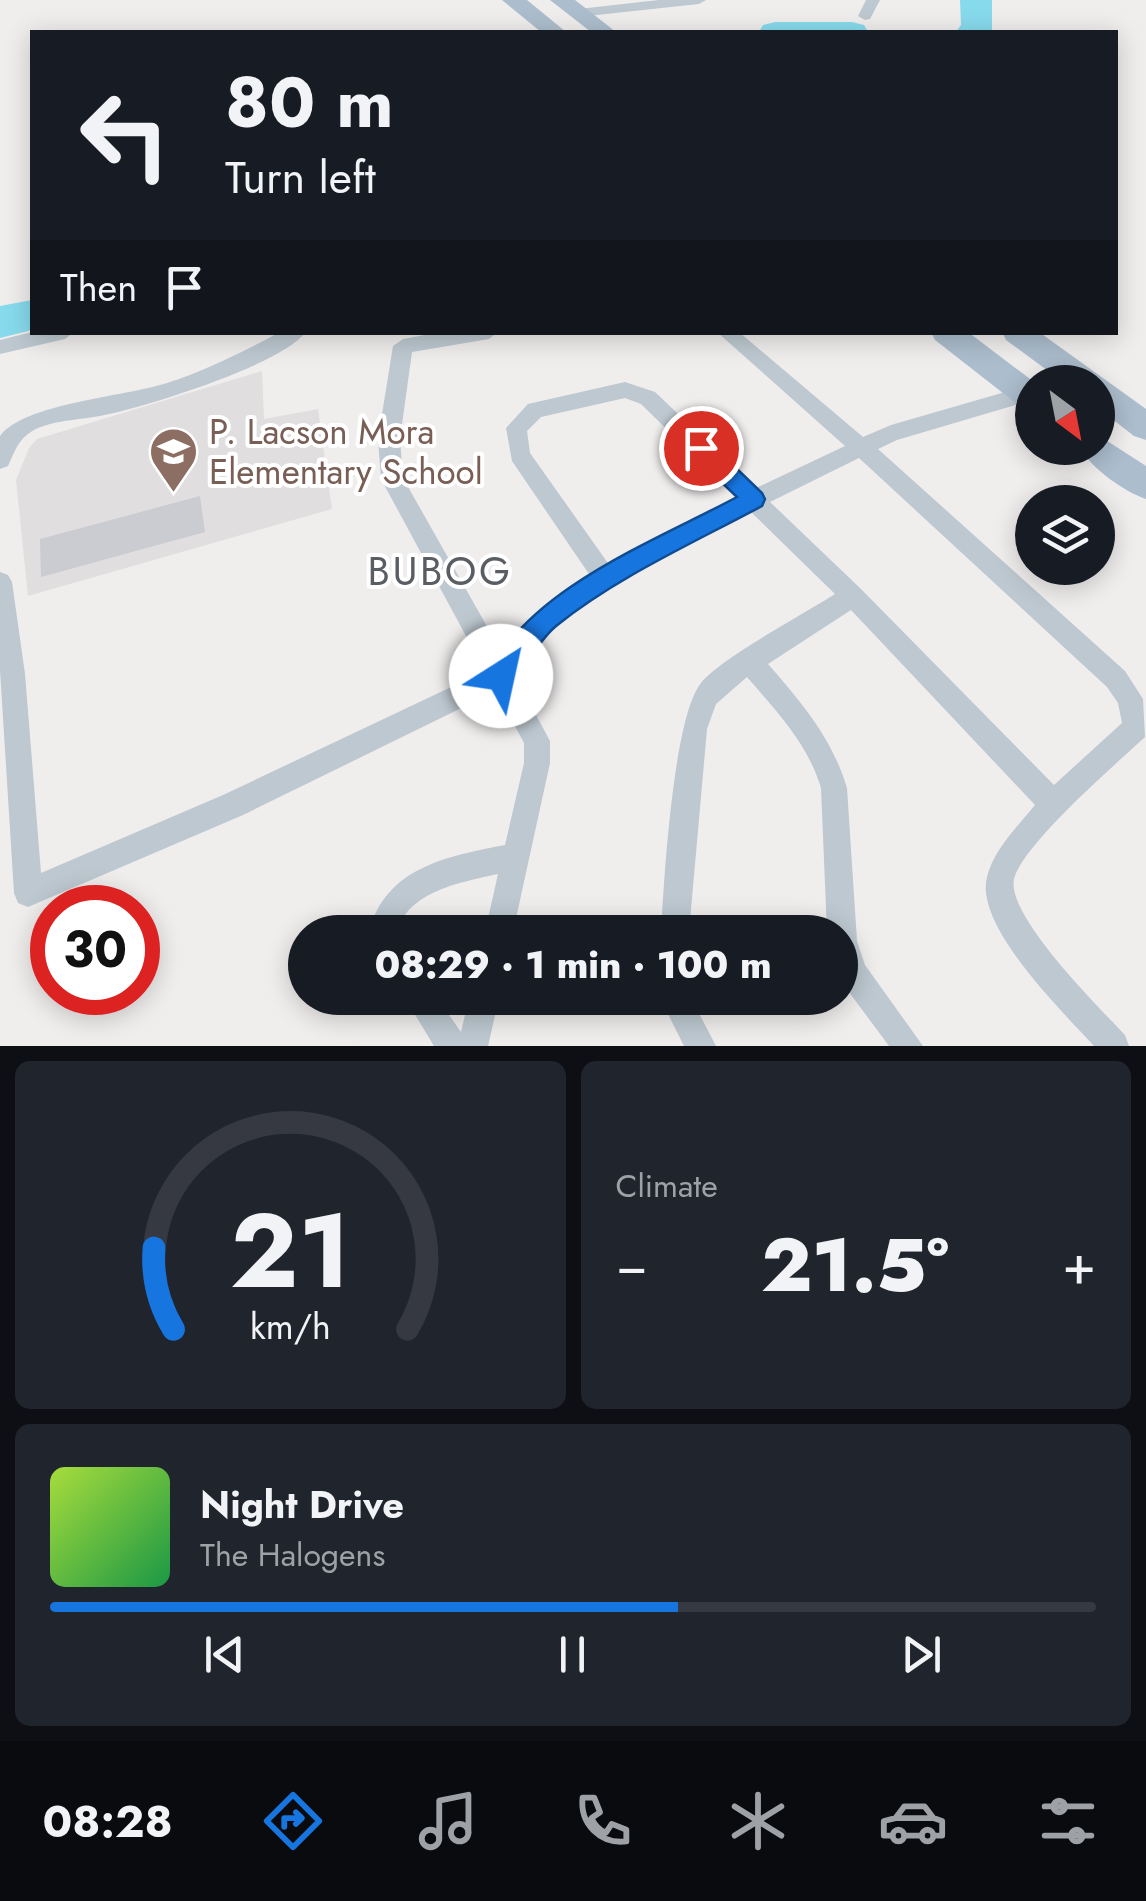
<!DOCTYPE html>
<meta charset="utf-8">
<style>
:root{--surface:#171b24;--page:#20242c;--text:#f1f3f6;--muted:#9ea1a6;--line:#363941;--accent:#1775df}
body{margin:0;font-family:Jost,sans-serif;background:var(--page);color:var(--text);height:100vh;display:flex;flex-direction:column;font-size:38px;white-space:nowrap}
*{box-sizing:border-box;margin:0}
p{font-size:32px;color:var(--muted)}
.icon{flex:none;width:55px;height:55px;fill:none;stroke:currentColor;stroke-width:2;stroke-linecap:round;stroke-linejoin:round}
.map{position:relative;height:1046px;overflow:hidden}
.panel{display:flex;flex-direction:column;gap:15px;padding:15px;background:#0d0f14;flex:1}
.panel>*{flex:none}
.banner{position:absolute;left:30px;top:30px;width:1088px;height:305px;border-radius:0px;box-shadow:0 5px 25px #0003;background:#171b24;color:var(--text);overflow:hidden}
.needle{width:65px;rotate:148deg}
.controls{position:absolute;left:1015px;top:365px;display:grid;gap:20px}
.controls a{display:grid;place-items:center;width:100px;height:100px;border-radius:50%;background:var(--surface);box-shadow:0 5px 25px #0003;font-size:50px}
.speed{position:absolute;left:30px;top:885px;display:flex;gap:20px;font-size:50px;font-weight:700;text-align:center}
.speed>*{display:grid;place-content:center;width:130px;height:130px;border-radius:50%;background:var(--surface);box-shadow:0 5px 25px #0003;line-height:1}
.speed .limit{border:15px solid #d22;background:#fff;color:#111}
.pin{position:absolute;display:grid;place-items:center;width:85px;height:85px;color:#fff;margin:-42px;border:5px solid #fff;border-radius:50%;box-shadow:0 2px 10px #0007}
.me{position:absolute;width:110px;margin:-55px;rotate:35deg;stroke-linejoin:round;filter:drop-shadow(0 0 8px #0008)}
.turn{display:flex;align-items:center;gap:35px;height:210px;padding:0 30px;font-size:45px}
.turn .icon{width:130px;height:130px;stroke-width:2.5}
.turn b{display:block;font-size:70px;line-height:85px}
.then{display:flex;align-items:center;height:95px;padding:0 30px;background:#0003;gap:20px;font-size:38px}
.big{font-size:75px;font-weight:800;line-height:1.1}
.panel .card{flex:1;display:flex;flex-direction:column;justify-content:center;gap:15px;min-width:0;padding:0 35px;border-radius:15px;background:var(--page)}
.panel .dial{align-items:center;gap:0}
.dial svg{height:260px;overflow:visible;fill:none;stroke:var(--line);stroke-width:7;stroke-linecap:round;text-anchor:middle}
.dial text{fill:var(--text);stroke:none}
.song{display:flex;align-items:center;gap:30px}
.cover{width:120px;height:120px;border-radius:15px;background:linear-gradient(135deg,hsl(80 70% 55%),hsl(140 70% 35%))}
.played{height:10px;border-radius:5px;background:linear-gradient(90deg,var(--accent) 60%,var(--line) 60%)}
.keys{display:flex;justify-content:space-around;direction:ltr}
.heat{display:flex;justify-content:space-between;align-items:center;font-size:55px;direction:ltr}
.panel .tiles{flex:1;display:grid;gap:15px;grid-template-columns:1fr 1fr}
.card:last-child{grid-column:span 2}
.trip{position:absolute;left:288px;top:915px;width:570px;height:100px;border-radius:50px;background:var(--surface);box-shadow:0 5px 25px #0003;font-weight:800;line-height:100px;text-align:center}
.tab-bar{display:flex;height:160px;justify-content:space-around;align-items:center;background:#090b0e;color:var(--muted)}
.tab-bar .icon{width:70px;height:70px}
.tab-bar .on{color:var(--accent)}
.tab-bar b{font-size:45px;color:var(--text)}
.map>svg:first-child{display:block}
.education{fill:#e1dedf}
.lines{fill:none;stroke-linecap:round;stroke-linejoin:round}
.river{fill:#87daec;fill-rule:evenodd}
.building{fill:#caccd2}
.street{fill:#bdc8d0;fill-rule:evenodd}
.primary{fill:#acbdcd;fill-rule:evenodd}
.route{fill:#1775df;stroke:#0f4c91;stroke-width:2.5}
.labels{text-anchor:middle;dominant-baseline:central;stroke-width:8;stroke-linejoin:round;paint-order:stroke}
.education-label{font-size:35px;fill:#785e54;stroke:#fff;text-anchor:start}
.quarter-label{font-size:40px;letter-spacing:2.5px;fill:#5a5e62;stroke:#fff}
</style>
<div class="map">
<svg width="1146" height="1046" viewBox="0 0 1146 1046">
<rect width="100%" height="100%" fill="#f0eded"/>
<polygon class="education" points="262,371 264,419 318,409 332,509 28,596 16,480 29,448 37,439"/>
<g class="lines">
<g class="river">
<polygon points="960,0 992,0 992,32 956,32 961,25"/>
<polygon points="775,22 852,22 864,25 868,32 759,32 763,25"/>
<polygon points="32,300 32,330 0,338 0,306"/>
</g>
</g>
<polygon class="building" points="200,496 205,532 41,577 40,539"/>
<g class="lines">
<g class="street">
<polygon points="659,0 706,0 699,4 578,17 571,13 578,9"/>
<polygon points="866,0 880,0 870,19 865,20 858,16"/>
<polygon points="32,332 74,332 65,339 0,354 0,340"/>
<path d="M 280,332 L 306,332 C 280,365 153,404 109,414 C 86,420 55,419 34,430 C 18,439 15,451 8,466 L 0,469 L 0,436 C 25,403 124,397 167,383 C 206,370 243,352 280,332 Z"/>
<path d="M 441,332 L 498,332 L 489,339 L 412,352 L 400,439 L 403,478 L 502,653 C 524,618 557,599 591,577 L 512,461 L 506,428 L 528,404 L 625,382 L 655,392 L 756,488 L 845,446 L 717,332 L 739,332 L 863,437 L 891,425 L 1026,386 L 1032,388 L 1032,400 L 897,440 L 878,449 L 1125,671 L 1143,699 L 1145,737 C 1117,763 1022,845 1014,879 C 1006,916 1100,1008 1125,1035 L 1129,1046 L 1094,1046 C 1063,1012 974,926 987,877 C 994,849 1018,826 1035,805 L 851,610 L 768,664 C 802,703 832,738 847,788 L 857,941 L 865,965 L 923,1046 L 889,1046 L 843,984 L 840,932 L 827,932 L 821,788 C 808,744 777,712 747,677 L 716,704 L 707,729 L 689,932 L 661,932 C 664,881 673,718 701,683 C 721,658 804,614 835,594 L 751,512 C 673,555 562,599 515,676 L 550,741 L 550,763 L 513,932 L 485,932 L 498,874 C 462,882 408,891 397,932 L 369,932 C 385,868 447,856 505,845 L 524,763 L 524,743 L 496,691 L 243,815 L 28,907 L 18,903 L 14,893 L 0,670 L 0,572 L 8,575 L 12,582 L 25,674 L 41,873 L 223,795 L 485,671 L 381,479 L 378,439 L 393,346 L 403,339 ZM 625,398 L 641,404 L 737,498 L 610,566 L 530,453 L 527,431 L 541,417 ZM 859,458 L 1107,687 L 1118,703 L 1122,723 L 1054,785 L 861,589 L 770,502 Z"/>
<polygon points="405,998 437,998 461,1032 469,998 499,998 488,1046 434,1046"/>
<polygon points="660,998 691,998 716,1046 684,1046"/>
</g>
<g class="primary">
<polygon points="502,0 527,0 566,32 541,32"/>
<polygon points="550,0 575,0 616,32 591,32"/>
<polygon points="931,332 968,332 1034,382 1032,410 1021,407 935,340"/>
<polygon points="1002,332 1039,332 1146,409 1146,440 1134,436 1098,408 1098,382 1063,382 1006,340"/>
<path d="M 1098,435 L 1146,466 L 1146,499 C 1125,492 1090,468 1081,448 L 1098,448 Z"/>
</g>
</g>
<path class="route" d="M 701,440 L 709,442 L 762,493 L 765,499 L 762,506 C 693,543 617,577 556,626 C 537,641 519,681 501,688 L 492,685 L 488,676 C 527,589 657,540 737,497 L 693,455 L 690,448 Z"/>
<defs>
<symbol id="school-pin" viewBox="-11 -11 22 30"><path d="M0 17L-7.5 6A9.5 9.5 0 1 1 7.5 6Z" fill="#8d6e63" stroke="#fff"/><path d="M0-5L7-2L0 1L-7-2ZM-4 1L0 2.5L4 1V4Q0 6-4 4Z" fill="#fff"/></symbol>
</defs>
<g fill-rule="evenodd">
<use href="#school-pin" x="146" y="424" width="55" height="75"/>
</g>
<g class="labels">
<g class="education-label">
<text x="209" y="432">P. Lacson Mora<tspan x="209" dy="40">Elementary School</tspan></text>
</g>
<g class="quarter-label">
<text x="440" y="571">BUBOG</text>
</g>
</g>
</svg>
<div class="controls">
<a><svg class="needle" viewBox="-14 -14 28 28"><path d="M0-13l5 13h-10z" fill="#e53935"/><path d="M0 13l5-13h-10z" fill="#9ea1a6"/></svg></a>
<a><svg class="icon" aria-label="layers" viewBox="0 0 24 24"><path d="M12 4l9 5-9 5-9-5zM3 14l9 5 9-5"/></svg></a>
</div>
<div class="speed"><div class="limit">30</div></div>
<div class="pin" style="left:701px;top:448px;background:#d93025"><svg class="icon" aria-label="arrive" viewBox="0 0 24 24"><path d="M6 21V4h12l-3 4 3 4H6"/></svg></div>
<svg class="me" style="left:501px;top:676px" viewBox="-20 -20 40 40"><circle r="19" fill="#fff"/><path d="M0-13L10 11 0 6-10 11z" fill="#1775df"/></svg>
<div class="trip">08:29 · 1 min · 100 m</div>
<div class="banner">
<div class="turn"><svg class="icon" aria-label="left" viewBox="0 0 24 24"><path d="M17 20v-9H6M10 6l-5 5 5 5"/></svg><div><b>80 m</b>Turn left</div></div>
<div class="then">Then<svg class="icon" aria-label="arrive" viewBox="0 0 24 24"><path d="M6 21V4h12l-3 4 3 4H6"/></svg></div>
</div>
</div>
<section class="panel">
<div class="tiles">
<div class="card dial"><svg viewBox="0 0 100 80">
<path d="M14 69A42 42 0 1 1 86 69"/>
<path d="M14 69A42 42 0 0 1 8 44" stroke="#1775df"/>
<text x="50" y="56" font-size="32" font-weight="700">21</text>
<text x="50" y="72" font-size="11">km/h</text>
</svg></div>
<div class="card"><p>Climate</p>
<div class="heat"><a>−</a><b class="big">21.5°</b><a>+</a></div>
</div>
<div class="card">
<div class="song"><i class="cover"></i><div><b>Night Drive</b><p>The Halogens</p></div></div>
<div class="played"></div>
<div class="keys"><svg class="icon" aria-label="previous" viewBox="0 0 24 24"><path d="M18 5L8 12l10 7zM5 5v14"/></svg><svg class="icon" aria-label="pause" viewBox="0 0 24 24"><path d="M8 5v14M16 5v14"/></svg><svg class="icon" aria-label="next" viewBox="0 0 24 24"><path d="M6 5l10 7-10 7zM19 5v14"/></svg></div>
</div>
</div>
</section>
<nav class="tab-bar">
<b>08:28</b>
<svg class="icon on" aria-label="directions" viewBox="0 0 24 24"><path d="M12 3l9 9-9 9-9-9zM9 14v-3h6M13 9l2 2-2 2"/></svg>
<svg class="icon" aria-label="music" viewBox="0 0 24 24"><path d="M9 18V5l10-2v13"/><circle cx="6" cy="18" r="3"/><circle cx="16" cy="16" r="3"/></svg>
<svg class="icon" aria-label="phone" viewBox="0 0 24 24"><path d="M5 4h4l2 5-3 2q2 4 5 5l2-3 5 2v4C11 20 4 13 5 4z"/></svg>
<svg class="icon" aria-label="climate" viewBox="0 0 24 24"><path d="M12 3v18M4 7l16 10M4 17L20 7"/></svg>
<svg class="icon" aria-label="car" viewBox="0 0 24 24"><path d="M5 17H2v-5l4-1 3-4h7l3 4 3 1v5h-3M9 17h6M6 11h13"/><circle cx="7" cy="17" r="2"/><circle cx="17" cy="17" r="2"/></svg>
<svg class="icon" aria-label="filters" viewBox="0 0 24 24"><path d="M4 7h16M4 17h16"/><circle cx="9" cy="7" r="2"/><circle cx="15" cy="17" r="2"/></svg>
</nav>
